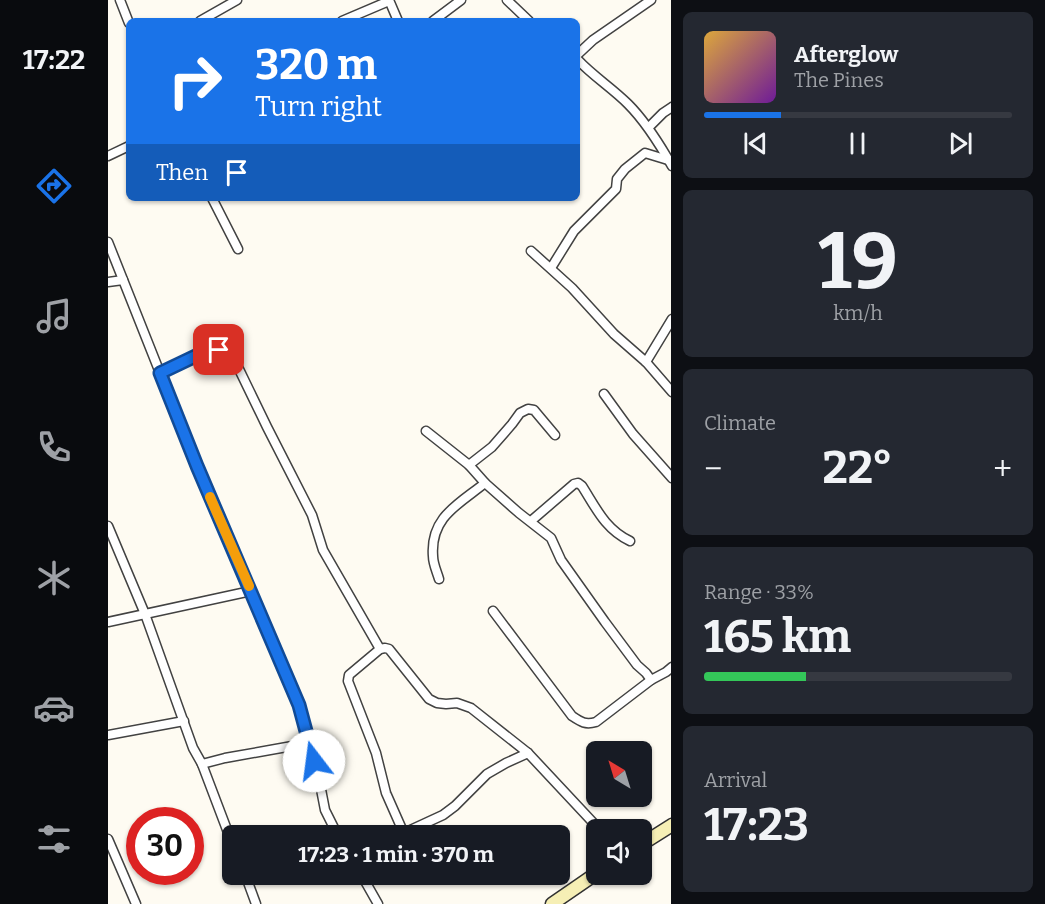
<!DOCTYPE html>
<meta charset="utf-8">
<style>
:root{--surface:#171b24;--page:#242831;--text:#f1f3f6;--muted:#9ea1a6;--line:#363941;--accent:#1a73e8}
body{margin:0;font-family:Bitter,serif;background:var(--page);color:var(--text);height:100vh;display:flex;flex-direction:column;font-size:22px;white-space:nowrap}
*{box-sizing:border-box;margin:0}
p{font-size:20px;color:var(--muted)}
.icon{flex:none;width:33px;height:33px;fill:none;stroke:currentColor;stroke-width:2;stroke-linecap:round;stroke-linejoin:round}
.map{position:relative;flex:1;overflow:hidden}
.sheet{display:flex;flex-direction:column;gap:12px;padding:12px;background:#0d0f14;width:374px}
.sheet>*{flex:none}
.banner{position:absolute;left:18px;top:18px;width:454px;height:183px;border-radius:9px;box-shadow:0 2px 4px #0004;background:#1a73e8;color:#fff;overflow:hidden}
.needle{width:39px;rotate:322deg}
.buttons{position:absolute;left:478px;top:741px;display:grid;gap:12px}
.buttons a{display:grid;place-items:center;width:66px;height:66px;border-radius:9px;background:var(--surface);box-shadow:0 2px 4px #0004;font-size:30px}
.speed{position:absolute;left:18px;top:807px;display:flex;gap:12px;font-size:30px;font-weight:700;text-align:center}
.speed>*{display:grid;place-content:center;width:78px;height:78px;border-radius:50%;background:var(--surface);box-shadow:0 2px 4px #0004;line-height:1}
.speed .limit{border:9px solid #d22;background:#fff;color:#111}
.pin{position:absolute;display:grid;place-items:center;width:51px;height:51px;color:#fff;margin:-26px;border-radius:12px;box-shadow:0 3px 9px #0006}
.me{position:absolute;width:66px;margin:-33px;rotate:345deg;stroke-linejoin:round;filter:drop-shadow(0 0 4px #0008)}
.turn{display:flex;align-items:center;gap:21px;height:126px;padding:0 30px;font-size:27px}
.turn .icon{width:78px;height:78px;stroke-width:2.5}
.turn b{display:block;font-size:42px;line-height:51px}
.then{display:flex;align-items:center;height:57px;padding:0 30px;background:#0003;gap:12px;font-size:22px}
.big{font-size:45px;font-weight:700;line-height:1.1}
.sheet .tile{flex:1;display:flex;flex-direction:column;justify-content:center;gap:9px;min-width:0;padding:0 21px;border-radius:9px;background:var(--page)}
.sheet .dial{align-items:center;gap:0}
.dial b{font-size:78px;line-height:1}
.song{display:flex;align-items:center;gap:18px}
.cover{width:72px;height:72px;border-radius:9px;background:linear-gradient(135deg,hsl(40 70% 55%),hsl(280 70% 35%))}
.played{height:6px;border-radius:3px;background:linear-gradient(90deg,var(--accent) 25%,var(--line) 25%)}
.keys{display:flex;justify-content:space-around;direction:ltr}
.heat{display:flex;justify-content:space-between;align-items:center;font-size:33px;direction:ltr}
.charge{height:9px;border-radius:4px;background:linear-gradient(90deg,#34c759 33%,var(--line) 0)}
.trip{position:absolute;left:114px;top:825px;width:348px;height:60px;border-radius:9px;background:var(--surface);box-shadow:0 2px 4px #0004;font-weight:700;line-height:60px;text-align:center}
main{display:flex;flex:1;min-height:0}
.tab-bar{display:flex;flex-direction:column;width:108px;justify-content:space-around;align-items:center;background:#090b0e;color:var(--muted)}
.tab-bar .icon{width:42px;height:42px}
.tab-bar .on{color:var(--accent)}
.tab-bar b{font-size:27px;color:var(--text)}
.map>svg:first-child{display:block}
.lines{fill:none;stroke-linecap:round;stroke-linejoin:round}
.street-casing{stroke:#424242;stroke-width:11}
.secondary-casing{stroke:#313131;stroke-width:15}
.street{stroke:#fff;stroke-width:8}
.secondary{stroke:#f6efb5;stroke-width:12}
.route-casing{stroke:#114b97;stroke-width:15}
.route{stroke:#1a73e8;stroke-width:10}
.slow{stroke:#f59e0b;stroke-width:10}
</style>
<main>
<nav class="tab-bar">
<b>17:22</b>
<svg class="icon on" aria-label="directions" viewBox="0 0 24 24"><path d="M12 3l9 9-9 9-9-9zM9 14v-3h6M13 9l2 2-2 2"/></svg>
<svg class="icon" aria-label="music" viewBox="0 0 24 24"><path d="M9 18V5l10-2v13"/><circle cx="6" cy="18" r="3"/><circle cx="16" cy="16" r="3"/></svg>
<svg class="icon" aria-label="phone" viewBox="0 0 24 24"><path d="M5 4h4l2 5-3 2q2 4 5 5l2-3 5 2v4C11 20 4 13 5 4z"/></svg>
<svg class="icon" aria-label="climate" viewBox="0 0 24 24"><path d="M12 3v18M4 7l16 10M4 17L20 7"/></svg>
<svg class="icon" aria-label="car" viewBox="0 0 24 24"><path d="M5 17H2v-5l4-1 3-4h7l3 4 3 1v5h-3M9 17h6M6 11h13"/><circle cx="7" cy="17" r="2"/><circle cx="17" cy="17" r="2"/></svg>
<svg class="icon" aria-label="filters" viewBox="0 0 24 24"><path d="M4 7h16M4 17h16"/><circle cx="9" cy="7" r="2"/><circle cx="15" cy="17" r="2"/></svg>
</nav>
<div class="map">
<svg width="564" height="904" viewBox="0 0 564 904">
<rect width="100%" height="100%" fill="#fefbf2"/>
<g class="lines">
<defs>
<g id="street">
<polyline points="12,0 21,23"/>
<polyline points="281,0 290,21"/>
<polyline points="399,0 421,21"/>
<polyline points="92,21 129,0"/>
<polyline points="234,21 281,1"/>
<polyline points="325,21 353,0"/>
<polyline points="470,54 485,40 543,0"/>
<path d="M 470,60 C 485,76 504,88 520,104 C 538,122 551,143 564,166"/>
<polyline points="541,127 555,113 564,107"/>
<polyline points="0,156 21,146"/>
<polyline points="104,198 130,249"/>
<polyline points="0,242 89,466 191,705 211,779 217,810 230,836"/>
<polyline points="423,251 464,288 506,334 538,362 564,392"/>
<polyline points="443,268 466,231 508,189 509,179 517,169 537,153 560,160"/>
<polyline points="0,282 15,280"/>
<polyline points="538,362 564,319"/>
<polyline points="52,373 96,352 111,350 120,354 128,363 159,427 204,515 215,550 272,649"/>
<polyline points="496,394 525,434 564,478"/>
<polyline points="318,431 361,465 377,483 411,513 443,538 453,560 497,622 529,665 538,673 543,680 558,672 564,667"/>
<polyline points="361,465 384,447 404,424 412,413 420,409 426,410 447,435"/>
<path d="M 423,521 L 466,484 L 470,483 L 474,486 C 488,508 497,529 522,541"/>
<polyline points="0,526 37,614 85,748 94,764 124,843"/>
<path d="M 331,579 C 329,572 325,564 325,556 C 322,517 351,504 377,483"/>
<path d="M 385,611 L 464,716 C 473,722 477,725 488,722 L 543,680"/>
<polyline points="0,622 143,591"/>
<polyline points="0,735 76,721"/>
<polyline points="94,764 117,758 201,743"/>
<polyline points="296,833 335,815 347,806 379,774 398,763 420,753"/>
<polyline points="297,836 278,793 268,753 240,681 241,675 272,649 277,648 281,649 321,699 329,703 338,704 349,703 363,708 420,753 492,830"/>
<polyline points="0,839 28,904"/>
<polyline points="137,874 148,904"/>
<polyline points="253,874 270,904"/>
<polyline points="313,874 313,876"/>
</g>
<g id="secondary">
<polyline points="534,844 564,825"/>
<polyline points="444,904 489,873"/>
</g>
</defs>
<use href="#street" class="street-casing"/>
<use href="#secondary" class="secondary-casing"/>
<use href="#street" class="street"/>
<use href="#secondary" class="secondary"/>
</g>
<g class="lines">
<defs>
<polyline id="route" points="111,350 96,352 52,373 89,466 191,705 206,761"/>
</defs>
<use href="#route" class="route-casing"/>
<use href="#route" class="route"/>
<polyline class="slow" points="102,497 141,586"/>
</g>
</svg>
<div class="buttons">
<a><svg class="needle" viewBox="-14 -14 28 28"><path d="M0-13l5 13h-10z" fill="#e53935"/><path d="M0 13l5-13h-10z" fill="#9ea1a6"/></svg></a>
<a><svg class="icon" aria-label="sound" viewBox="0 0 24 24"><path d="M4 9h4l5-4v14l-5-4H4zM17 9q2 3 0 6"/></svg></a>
</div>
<div class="speed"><div class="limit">30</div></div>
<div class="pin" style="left:111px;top:350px;background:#d93025"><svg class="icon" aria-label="arrive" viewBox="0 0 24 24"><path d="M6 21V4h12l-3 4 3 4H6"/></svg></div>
<svg class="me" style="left:206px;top:761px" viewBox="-20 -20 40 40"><circle r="19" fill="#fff"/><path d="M0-13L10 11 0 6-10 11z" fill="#1a73e8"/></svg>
<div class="trip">17:23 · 1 min · 370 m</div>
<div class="banner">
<div class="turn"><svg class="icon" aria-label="right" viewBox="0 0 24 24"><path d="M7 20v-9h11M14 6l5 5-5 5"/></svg><div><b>320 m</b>Turn right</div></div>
<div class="then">Then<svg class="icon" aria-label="arrive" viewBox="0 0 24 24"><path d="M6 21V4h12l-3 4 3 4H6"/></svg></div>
</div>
</div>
<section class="sheet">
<div class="tile">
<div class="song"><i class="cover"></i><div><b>Afterglow</b><p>The Pines</p></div></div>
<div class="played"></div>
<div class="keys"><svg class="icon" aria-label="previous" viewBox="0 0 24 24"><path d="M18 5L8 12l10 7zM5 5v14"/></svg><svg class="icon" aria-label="pause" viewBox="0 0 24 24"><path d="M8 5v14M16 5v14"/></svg><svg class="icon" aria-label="next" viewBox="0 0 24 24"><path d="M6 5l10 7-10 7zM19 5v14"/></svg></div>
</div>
<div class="tile dial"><b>19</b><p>km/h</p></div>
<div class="tile"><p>Climate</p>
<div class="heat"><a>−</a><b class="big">22°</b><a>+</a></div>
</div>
<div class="tile"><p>Range · 33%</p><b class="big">165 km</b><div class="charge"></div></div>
<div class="tile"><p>Arrival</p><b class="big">17:23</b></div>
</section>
</main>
